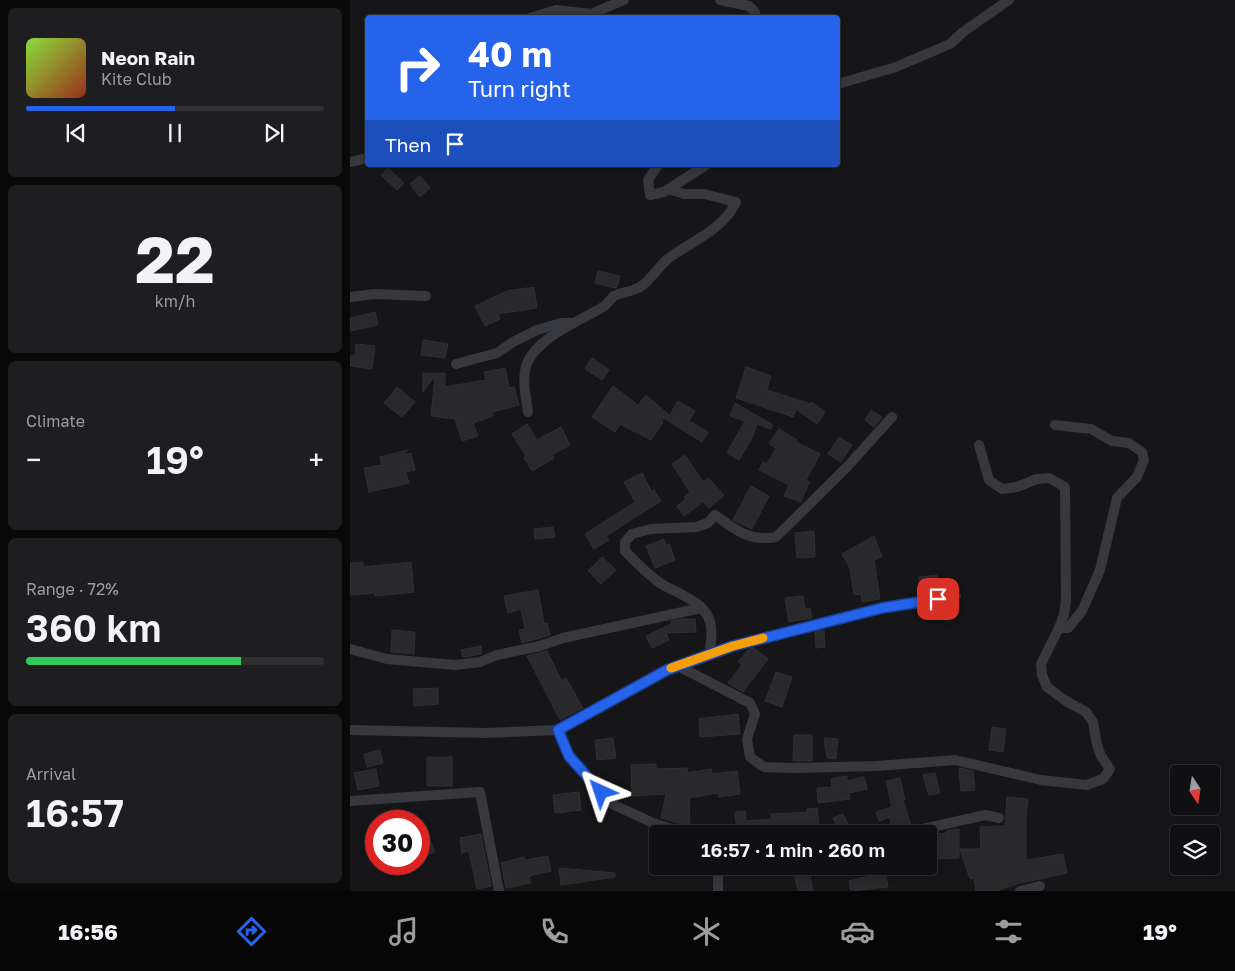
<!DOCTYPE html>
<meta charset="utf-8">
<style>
:root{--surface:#101012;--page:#1e1e20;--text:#f1f3f6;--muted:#9c9d9f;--line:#303032;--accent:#2563eb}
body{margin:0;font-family:"Golos Text",sans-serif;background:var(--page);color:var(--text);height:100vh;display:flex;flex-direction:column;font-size:19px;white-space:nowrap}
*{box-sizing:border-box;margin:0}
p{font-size:16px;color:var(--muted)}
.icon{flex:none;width:28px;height:28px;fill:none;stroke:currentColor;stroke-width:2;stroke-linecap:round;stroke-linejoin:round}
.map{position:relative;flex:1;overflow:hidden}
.panel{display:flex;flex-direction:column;gap:8px;padding:8px;background:#09090a;width:350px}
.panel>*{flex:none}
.hud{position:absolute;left:15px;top:15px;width:475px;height:152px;border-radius:5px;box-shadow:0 2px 8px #0003,0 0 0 1px var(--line);background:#2563eb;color:#fff;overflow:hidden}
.needle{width:32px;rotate:168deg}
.buttons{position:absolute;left:820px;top:765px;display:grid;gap:10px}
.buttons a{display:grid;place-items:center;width:50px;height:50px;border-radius:5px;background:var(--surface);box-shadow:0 2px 8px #0003,0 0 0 1px var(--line);font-size:25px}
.speed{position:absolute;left:15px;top:810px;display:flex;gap:10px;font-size:25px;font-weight:700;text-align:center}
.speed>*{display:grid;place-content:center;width:65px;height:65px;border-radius:50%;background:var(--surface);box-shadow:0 2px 8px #0003,0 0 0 1px var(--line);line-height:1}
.speed .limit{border:8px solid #d22;background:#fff;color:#111}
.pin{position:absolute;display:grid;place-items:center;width:42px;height:42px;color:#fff;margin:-21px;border-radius:10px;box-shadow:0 2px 8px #0006}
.me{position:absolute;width:55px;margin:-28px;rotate:318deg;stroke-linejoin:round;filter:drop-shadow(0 0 4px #0008)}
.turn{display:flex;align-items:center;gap:18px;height:105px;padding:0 20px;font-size:22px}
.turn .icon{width:65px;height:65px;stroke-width:2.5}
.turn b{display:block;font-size:35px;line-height:42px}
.then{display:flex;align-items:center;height:48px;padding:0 20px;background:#0003;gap:10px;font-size:19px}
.big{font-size:38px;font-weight:600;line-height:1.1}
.panel .widget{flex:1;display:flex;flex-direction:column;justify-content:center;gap:8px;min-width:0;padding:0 18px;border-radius:8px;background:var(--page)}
.panel .dial{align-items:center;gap:0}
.dial b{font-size:65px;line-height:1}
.song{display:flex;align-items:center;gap:15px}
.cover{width:60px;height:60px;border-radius:8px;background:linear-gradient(135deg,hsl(90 70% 55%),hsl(10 70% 35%))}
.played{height:5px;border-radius:2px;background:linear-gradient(90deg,var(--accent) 50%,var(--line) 50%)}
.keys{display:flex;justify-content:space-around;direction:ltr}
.heat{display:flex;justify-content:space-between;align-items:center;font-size:28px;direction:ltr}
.charge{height:8px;border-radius:4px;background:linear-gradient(90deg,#34c759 72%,var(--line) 0)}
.trip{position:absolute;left:299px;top:825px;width:288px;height:50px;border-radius:5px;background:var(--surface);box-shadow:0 2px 8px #0003,0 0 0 1px var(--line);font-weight:600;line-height:50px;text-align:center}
.tab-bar{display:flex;height:80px;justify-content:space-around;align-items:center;background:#060607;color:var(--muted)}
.tab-bar .icon{width:35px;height:35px}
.tab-bar .current{color:var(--accent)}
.tab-bar b{font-size:22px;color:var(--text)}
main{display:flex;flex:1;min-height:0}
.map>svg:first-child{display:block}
.building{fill:#29292c;stroke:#303034}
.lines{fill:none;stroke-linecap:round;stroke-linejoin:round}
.street{stroke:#37383d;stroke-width:10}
.route-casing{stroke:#184099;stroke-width:12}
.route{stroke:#2563eb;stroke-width:9}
.slow{stroke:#f59e0b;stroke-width:9}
</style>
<main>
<section class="panel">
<div class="widget">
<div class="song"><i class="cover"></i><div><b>Neon Rain</b><p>Kite Club</p></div></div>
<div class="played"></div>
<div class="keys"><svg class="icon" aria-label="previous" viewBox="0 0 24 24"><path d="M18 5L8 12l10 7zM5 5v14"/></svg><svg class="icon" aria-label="pause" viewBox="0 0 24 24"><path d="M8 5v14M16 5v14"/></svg><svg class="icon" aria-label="next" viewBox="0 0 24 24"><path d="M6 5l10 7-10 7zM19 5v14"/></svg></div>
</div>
<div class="widget dial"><b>22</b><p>km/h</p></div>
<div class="widget"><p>Climate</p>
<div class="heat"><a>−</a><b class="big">19°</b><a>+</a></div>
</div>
<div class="widget"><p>Range · 72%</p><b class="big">360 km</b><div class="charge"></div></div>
<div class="widget"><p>Arrival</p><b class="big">16:57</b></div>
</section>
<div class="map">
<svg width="885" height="891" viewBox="0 0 885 891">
<rect width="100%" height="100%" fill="#161618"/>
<g class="building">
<polygon points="38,168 54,183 47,190 31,175"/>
<polygon points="70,176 80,188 70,197 60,184"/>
<polygon points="248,271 270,276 267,287 265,288 245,283"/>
<polygon points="184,287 187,308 148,314 150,319 135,326 125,306 157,291"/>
<polygon points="25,312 28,325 0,331 0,318"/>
<polygon points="73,340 98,344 95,358 71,355"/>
<polygon points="6,344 25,346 22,369 0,366 0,356 5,356"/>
<polygon points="242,358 259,370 252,380 235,369"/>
<polygon points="396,367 421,376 417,390 461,404 462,402 475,412 467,424 446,409 443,417 386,398"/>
<polygon points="155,368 159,388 164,387 169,405 142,412 143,416 123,423 128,436 112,441 105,419 81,416 85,376 73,392 73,373 95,373 95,387 136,380 134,372"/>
<polygon points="263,386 288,405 296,395 319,415 316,420 310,416 313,422 301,440 270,424 265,432 242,417"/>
<polygon points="47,387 65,402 52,417 34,403"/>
<polygon points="328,401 345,411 339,421 358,432 352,442 317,420"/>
<polygon points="385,403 423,425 421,429 407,424 402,438 389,460 377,453 395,421 380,416"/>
<polygon points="521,410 532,417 524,427 515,420"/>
<polygon points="177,424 187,440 211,427 220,445 202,455 204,458 182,471 174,458 176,456 162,434"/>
<polygon points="429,429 447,440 446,442 470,454 456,480 459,482 451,502 434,496 439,485 409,470 413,462 417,464 426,448 419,444"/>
<polygon points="489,437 502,445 491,462 478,454"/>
<polygon points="58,450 54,455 61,453 65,470 56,472 59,483 19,492 14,468 32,465 30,457"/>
<polygon points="335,455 353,482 358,478 374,495 359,508 353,502 334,516 327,506 336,499 334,497 340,492 322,464"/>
<polygon points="292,473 302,492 304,490 311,501 256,536 259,540 244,549 235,534 285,502 274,482"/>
<polygon points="401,486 419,496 402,529 383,520"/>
<polygon points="203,527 205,537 185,539 184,529"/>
<polygon points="464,531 465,557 447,558 445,533"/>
<polygon points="524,536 532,557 524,560 530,599 512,602 511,594 504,595 500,568 492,554"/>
<polygon points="314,539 316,545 319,544 325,560 305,568 296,546"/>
<polygon points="252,557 266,570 251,584 238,571"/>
<polygon points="13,562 13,567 61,562 64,592 25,596 25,593 0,595 0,563"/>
<polygon points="587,575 589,591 572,594 569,577"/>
<polygon points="188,590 194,624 197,623 200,635 172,643 169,630 175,629 171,609 158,613 154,596"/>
<polygon points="453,596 455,609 460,608 462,618 439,622 435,598"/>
<polygon points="332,619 345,619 346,632 316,633 319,640 302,648 296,636 321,624 321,621"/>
<polygon points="42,630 65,632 64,654 41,652"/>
<polygon points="474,630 475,647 466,648 465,632"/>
<polygon points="131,646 132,654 113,657 111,650"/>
<polygon points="404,648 418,659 393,692 378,683 392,665 388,662 399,649"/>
<polygon points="197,651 211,680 216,678 233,708 210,720 177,656"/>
<polygon points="426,672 442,677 432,707 415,701"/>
<polygon points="88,688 88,704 64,706 63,689"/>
<polygon points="388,714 390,734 350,737 349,719"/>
<polygon points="642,727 656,729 653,752 639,750"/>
<polygon points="444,735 462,735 462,761 443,761"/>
<polygon points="263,738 266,758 247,760 245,740"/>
<polygon points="474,738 488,739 486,759 477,758"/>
<polygon points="30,750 33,763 17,767 14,754"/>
<rect x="77" y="757" width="25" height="29"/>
<polygon points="306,764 306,769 337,768 337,773 361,769 362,774 387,771 390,794 369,797 368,793 339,798 340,826 311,818 316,794 282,796 281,765"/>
<polygon points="611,768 623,771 625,790 611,791 609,769"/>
<polygon points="26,769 29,786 8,790 4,773"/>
<polygon points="585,773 590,793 579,795 573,775"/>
<polygon points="497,776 497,781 514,777 517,789 499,793 500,799 468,803 467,788 482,787 481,779"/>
<polygon points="550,778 555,800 553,800 561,825 549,827 546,829 544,834 541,834 540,817 529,821 526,812 542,807 536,781"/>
<polygon points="229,792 231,810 205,813 203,795"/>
<polygon points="657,797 678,799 676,816 676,860 713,854 717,873 670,883 647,891 626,891 624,878 620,879 610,849 631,849 630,827 655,826"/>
<polygon points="467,808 469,828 447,829 447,834 387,834 385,812 395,811 396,821 421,819 421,814 458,812 457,809"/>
<polygon points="493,814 501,830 490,834 483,818"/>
<polygon points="609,829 609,858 578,859 578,835 597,833 597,831"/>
<polygon points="131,834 141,886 127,889 119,851 112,853 110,838"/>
<polygon points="79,837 85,852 69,858 69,841"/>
<polygon points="198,856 201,871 179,876 181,883 156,888 151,863 174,857 175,860"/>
<polygon points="524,866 535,866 538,887 501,891 499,881 525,875"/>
<polygon points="209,868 265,873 265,877 211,885"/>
<polygon points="459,870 463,891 448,891 444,873"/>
</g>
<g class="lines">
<g class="street">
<polyline points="370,0 399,6 405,12 405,18"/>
<polyline points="180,18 206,10 241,14 274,0"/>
<polyline points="488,84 546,67 600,44 613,32 659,0"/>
<polyline points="0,162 18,158"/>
<polyline points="308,165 298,180 300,195 314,192 356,165"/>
<polyline points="0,297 25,294 76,296"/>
<polyline points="106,364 147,353 163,342 187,330 211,323 224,323"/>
<path d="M 178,412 C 176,398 172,380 176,366 C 185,338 230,321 253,307 C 258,304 260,299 264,296 C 273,291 285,292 293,285 C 302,278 309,266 319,258 C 342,241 373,230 386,202 L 354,194 L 334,194 L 318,189"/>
<polyline points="705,425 741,429 762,441 779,443 792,452 794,460 787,477 767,498 750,570 732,611 718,628 709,628"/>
<polyline points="0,649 37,659 105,665 130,662 147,655 190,646 213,638 351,608"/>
<path d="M 359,655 C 364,629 364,612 338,598 C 329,592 319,589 310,583 C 298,575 286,562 275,551 L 275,542 L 282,534 L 301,529 L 346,527 L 358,523 L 365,515 C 385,530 400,542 426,537 L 496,468 L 542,417"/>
<polyline points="328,666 400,703 405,714 397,739 400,757 414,767 443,768 527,766 605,760 691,780 737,785 753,779 760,769 751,756 747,745 743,722 736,712 716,701 697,687 692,675 691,664 708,630 714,615 716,600 715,487 699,478 687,479 667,487 652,489 639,480 629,445"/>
<polyline points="0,730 136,733 208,730 317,670 383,646 532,608 606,596"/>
<polyline points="208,730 219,757 262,804 303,823 338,834"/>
<polyline points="0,801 130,792 149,891"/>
<polyline points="551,834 635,815 649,818"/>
<polyline points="368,891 368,866"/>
<polyline points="670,891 690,886"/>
</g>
</g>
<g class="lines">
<defs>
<polyline id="route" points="251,792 219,756 208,730 317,670 383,646 532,608 588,599"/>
</defs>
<use href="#route" class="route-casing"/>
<use href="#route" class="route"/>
<polyline class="slow" points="321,668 383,646 413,638"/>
</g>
</svg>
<div class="buttons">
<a><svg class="needle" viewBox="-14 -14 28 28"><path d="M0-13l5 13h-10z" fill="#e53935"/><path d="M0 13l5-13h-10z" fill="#9c9d9f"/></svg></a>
<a><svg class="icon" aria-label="layers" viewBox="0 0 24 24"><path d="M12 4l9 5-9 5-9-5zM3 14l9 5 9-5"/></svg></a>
</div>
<div class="speed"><div class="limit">30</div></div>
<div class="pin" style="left:588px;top:599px;background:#d93025"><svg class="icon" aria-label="arrive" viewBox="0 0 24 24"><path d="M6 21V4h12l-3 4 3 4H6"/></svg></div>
<svg class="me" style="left:251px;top:792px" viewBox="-20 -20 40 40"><path d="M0-17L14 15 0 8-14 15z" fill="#2563eb" stroke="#fff" stroke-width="4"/></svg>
<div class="trip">16:57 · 1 min · 260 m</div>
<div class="hud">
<div class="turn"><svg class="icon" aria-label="right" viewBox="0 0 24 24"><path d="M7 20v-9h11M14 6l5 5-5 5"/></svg><div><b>40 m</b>Turn right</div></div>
<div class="then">Then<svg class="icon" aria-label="arrive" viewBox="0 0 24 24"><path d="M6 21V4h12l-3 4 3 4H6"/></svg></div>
</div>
</div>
</main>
<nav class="tab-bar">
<b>16:56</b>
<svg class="icon current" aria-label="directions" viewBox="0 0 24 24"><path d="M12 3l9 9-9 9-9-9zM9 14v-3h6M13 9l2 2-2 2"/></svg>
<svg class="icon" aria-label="music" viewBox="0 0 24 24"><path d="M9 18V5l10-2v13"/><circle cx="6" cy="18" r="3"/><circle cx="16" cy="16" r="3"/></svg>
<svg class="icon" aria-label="phone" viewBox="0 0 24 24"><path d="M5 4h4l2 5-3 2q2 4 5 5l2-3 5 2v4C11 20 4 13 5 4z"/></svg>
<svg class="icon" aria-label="climate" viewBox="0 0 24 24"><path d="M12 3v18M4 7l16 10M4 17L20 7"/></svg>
<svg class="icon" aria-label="car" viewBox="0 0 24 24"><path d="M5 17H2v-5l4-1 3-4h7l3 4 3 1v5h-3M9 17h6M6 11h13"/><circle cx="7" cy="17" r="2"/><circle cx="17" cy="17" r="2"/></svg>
<svg class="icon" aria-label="filters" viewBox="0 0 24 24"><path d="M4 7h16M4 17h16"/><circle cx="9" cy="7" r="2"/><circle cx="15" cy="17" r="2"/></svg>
<b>19°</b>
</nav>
